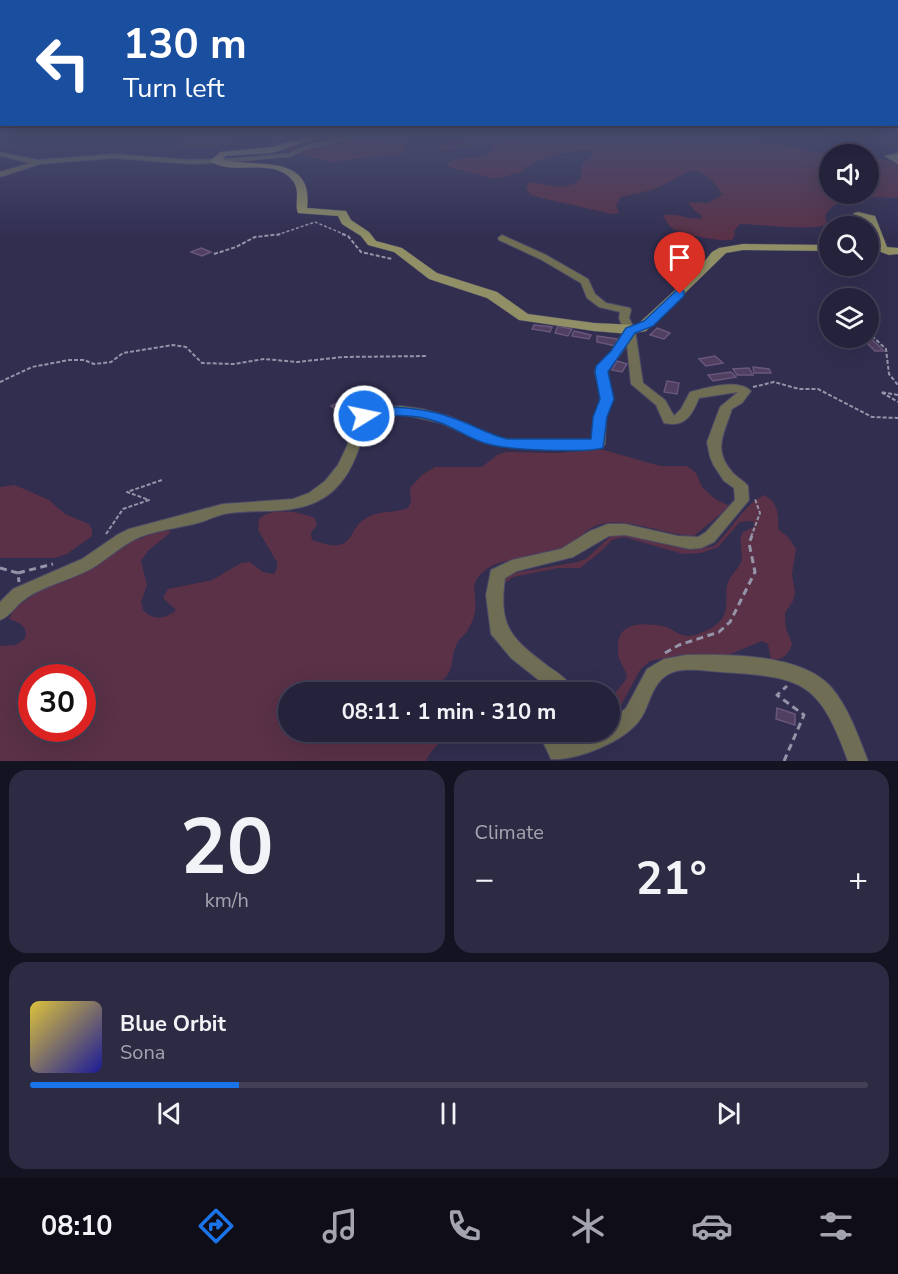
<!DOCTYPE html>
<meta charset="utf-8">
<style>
:root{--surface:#25223c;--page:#2d2a43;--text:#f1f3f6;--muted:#a3a4af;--line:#423f56;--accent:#1a73e8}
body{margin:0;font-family:"Nunito Sans",sans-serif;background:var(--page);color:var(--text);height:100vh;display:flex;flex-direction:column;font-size:22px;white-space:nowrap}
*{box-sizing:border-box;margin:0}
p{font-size:20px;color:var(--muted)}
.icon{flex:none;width:33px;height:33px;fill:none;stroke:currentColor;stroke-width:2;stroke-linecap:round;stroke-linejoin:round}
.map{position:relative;height:761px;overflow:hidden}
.sheet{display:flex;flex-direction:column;gap:9px;padding:9px;background:#141321;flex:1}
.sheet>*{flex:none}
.top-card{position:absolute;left:0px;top:0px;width:898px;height:126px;box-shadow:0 6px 24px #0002,0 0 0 2px var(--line);background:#1a4fa0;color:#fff;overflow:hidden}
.fabs{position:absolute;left:819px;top:144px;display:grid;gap:12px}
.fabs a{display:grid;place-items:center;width:60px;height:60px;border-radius:50%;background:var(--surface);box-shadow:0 6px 24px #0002,0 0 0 2px var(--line);font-size:30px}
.speed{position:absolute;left:18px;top:664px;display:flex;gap:12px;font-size:30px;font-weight:700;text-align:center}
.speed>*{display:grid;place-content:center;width:78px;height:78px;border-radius:50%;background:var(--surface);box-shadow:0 6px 24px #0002,0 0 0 2px var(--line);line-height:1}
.speed .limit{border:9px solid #d22;background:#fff;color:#111}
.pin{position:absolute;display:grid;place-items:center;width:51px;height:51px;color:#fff;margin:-62px -26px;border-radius:50% 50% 50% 0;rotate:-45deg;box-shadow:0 0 6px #0007}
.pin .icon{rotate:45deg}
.me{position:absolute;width:66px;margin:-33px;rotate:80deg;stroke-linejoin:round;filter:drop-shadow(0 0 4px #0008)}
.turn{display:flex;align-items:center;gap:21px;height:126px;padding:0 24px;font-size:27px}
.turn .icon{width:78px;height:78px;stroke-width:2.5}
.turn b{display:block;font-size:42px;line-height:51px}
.big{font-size:45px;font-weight:700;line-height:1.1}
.sheet .tile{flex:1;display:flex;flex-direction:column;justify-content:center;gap:9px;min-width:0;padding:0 21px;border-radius:18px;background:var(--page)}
.sheet .dial{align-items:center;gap:0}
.dial b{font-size:78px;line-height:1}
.song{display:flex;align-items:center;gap:18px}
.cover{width:72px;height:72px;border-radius:9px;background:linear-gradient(135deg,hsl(50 70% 55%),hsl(240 70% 35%))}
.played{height:6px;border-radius:3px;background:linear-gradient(90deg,var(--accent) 25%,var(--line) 25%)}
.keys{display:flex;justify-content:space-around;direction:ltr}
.heat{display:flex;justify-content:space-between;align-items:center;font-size:33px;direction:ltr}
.sheet .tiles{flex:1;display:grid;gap:9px;grid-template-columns:1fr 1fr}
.tile:last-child{grid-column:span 2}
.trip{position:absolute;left:278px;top:682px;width:342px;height:60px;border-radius:30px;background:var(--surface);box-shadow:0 6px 24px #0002,0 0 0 2px var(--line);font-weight:700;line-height:60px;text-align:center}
.menu{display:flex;height:96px;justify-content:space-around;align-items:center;background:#0f0e18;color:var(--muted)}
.menu .icon{width:42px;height:42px}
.menu .current{color:var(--accent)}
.menu b{font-size:27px;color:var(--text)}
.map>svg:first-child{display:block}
.green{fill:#5a3147;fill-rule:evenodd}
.building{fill:#503f61;stroke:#69577b;stroke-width:1.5}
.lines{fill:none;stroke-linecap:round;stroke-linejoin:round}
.lane-casing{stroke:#4c4a68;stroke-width:4.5}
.street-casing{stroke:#4c4a68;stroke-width:2}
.secondary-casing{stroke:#4c4a68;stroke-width:1}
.path-far2{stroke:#9594a9;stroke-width:1.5;stroke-dasharray:3 2;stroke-linecap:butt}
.path-far1{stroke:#9594a9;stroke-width:2;stroke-dasharray:4 2;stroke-linecap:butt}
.path{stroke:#9594a9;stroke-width:3;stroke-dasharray:7 4.5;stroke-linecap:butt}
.lane{stroke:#6f6e54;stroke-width:4}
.street{fill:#6f6e54;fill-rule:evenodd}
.secondary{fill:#908f65;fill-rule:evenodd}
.route{fill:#1a73e8;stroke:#114b97;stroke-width:1.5}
</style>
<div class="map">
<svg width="898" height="761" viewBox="0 0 898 761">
<rect width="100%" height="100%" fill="#312e50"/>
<g class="green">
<polygon points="178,135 249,135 225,147 178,148"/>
<polygon points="277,135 400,135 399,136 414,138 404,146 406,151 402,155 372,156 333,162 267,147"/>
<path d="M 460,135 L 488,135 L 514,140 L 525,139 L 525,135 L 658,135 L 683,140 L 744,137 L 822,153 L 846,152 L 863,154 L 830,154 L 830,194 L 868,194 L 869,156 L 898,163 L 898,198 C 874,197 837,192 825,216 L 827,224 C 815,232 758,224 740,224 L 734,231 L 735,235 L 732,240 C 723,242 684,235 675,230 C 669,227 667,222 663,216 C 674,211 688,221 702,218 L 702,216 L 695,211 L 688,202 L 708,203 L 722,195 C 717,185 705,170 691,171 C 685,172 669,183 662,186 C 648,192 635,194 621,197 L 616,205 L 619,213 L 612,214 L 537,197 L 531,195 L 526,189 L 530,182 C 546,184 567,192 581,179 C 580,169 582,161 592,156 L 592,151 L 580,150 L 551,156 L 532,163 L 521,172 L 495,179 L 449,167 L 447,164 C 460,153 482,164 493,149 L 493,146 L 488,145 L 442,150 L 437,148 L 442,143 L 462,139 L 464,137 Z"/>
<path d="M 670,135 C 707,135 779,126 808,147 L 751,135 L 699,139 Z"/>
<polygon points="791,135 898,136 898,148 850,138 807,139"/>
<path d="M 591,450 L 604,450 L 660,466 L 687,466 L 696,473 L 702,487 L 715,499 L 730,506 L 694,536 C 665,535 636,520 607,523 C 587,524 575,546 556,552 C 529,562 487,553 474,585 C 476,602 478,615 467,631 C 465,635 460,638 458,642 C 447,660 460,671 434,686 L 433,693 L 288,693 L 288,732 L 449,732 C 441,743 431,748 426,761 L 0,761 L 0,646 L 16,645 L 25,638 C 28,626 20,623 9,619 L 14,609 L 36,593 L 97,562 L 126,544 L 164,529 L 171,532 L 148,551 L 141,561 L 147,585 L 141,602 L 143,610 C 153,621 166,619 176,610 L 163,598 L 168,589 L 212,580 L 241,563 L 250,562 L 263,572 L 274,574 L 277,568 L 277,562 L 258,530 L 259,519 C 273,506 299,512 315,518 L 317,525 L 311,533 L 312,540 C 360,557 343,528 370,516 C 382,510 397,513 408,508 L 411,502 L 410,488 L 423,474 L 435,467 L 482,467 L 497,455 L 506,452 L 558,453 ZM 32,678 L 82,678 L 82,729 L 32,729 Z"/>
<polygon points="15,485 49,500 65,514 89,524 92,530 92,536 67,554 55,558 0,558 0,487"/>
<path d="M 764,495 C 778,502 779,515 778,529 L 789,538 L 796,549 L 792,574 L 795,592 L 793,601 L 785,613 L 786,629 L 792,643 C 790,654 782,661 771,659 L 768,644 L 762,641 L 721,658 L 710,659 L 680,655 L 650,661 L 640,670 L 619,709 L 609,718 L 609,701 L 627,678 C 626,668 618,662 618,652 C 615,622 640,622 662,626 C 671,627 677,635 687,636 C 697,636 709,630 717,624 C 730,614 725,600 727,586 C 729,575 741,567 742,559 C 742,549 738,541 743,532 L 754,527 L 753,521 L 740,522 L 718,547 L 701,553 L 683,554 L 624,537 L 612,540 L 599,553 L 580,568 L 558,568 L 513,577 L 505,583 L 502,590 L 502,580 L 514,573 L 577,562 L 586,559 L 613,534 L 640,534 L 689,550 L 714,546 C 732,530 742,506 764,495 Z"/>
</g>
<g class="building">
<polygon points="201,248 211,252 202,256 191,252"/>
<polygon points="534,325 552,327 550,332 532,329"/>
<polygon points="558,326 572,329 568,336 555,333"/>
<polygon points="657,328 670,333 664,339 650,335"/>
<polygon points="574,331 591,335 589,339 572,336"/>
<polygon points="597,336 617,339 616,346 597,342"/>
<polygon points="868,336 877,344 884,351 875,351 862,338"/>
<polygon points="715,356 723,363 706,366 699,359"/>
<polygon points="617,361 627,364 622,372 612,370"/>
<polygon points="753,367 769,369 771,373 754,373"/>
<polygon points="749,368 753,375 737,375 733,369"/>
<polygon points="731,372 736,377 713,381 708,375"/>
<polygon points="667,381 679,383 677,394 664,392"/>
<polygon points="344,400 352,406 340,413 331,406"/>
<polygon points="777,708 795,714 795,725 776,719"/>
</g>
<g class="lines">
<defs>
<polyline id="lane" points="221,161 290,155 304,148 346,138 384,135"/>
<g id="street">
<polygon points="0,152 38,160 114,154 191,160 215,159 219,161 215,163 191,164 114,158 40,164 0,177 0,172 30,163 0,156"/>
<path d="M 502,235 L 546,255 L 588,279 L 595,294 L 606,303 L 630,308 L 631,310 L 629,318 L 635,330 L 643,383 L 665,400 L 674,416 L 681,409 L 690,392 C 706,388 738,378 751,391 L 742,403 L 732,409 C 724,434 712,450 733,473 C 738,478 744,481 748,486 L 749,500 L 714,542 L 701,548 L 690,549 L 625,535 L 609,536 L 573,557 L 517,571 L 505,578 C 498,628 512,639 549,667 C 560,674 570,681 575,693 L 555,693 L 511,658 L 491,634 L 486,595 L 491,570 L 512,560 L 561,549 L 590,531 L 608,524 L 625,524 L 678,536 L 698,537 L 706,532 L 735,500 L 734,488 L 724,481 L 714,466 L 710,457 L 707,442 L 720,407 L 738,392 L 699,398 C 692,415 685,428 664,423 L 656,405 L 631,384 L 627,345 L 620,355 L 608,367 L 607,372 L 613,399 L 606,417 L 605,444 L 603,447 L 507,447 L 485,443 L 441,423 L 401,414 L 374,416 L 366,422 C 360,451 348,487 318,501 C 288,516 255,508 224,514 C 215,516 206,521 198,523 C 178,528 159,530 140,537 C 123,544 110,557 94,567 C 75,579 41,586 24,600 C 15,606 11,616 0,620 L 0,602 L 13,589 L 82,559 L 117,535 L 129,529 L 223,504 L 293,499 L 309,493 L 325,481 L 338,465 L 347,446 L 355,417 L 371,408 L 401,406 L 422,409 L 451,417 L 493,436 L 507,439 L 592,440 L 594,417 L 601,399 L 595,372 L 599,364 L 612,351 L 624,331 L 619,318 L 620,312 L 599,307 L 587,298 L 581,283 L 540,259 L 499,240 L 498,238 Z"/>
<path d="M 686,655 C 728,654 802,654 831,687 C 849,708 858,736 868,761 L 848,761 C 819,681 803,677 721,672 C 705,671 681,666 667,675 C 650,686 650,707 639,721 C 623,742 577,761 551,759 L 544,744 L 548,732 L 568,732 L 564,743 C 577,743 583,736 593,733 C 598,731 604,732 609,732 L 609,723 L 626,708 L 647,669 L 664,659 Z"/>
</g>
<g id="secondary">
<path d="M 314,135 L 326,135 L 272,153 L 226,156 L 222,160 C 255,168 314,152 307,208 L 346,211 L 351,220 L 369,232 L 376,241 L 402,248 L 437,273 L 497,292 L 528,314 L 594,323 L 637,325 L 699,268 L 712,252 L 719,248 L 743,244 L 830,245 L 830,251 L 743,250 L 726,253 L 646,331 L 630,334 L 594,331 L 519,320 L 487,298 L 429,279 L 394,252 L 368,245 L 361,236 L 342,224 L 338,216 L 298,213 C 294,203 301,192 293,181 C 274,156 233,177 210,161 L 220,152 L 271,147 Z"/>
<polygon points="898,153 898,164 884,156"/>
<polygon points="858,212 875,216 887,247 898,248 898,254 889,255 878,251 866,220 863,219 867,226 857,226 852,218 854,213"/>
</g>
</defs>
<use href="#lane" class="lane-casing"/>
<use href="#street" class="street-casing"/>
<use href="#secondary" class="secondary-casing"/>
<polyline class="path-far2" points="277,235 315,222 346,235"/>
<g class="path-far1">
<polyline points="342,234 348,236 361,252 392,259"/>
<polyline points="214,254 236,247 255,237 282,234"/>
<polyline points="872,336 886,349 889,374 898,385"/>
<polyline points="0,382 32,367 69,360 84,360 94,364 111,362 123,353 173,345 186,347 202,363 234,364 264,359 297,362 343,357 427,356"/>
<polyline points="753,387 774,382 799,389 818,389 872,417 898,418"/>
<polyline points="898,395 881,392 898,402"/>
<polyline points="106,534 123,509 149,500 127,492 162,480"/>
<polyline points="751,537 760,513 755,499"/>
</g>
<g class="path">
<polyline points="0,568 18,573 19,582"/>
<polyline points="18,573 53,564"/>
<polyline points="665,653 679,645 719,632 730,622 755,572 749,543 752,536"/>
<polyline points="784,761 804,715 777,695 787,686"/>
</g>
<use href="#lane" class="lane"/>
<use href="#street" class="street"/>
<use href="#secondary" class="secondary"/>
</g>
<linearGradient id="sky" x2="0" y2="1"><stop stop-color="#1b192c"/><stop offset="0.56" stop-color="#484c6f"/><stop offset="1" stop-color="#484c6f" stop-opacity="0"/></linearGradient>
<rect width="898" height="241" fill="url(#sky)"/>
<path class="route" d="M 680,290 L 684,291 L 684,296 L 653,326 L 635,333 L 608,372 L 614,399 L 607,417 L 603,448 C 584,453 507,450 488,444 C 471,440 457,429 441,423 C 416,414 388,414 364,420 L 356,416 C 364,406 379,407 391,407 C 412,408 431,410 450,417 C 470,423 487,434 507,439 L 591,439 L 593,417 L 600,399 L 595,372 L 596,366 L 611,351 L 626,328 L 644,321 L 676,291 Z"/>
</svg>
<div class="fabs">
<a><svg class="icon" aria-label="sound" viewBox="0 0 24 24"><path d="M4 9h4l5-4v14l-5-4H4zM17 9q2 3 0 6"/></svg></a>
<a><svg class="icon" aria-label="search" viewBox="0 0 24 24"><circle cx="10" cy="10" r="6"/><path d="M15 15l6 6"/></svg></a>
<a><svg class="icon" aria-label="layers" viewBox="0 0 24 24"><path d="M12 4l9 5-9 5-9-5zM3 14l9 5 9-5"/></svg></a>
</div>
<div class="speed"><div class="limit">30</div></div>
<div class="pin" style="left:680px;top:294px;background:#d93025"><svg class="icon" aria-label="arrive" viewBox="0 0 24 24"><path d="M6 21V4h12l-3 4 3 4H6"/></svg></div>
<svg class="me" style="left:364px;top:416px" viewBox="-20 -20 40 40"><circle r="17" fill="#1a73e8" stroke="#fff" stroke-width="3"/><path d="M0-11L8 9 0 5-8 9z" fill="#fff"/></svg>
<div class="trip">08:11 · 1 min · 310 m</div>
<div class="top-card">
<div class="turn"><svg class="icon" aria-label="left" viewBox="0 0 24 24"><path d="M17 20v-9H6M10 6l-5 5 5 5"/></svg><div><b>130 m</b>Turn left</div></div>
</div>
</div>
<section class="sheet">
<div class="tiles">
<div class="tile dial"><b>20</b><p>km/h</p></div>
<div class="tile"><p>Climate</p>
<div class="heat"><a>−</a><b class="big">21°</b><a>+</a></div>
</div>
<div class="tile">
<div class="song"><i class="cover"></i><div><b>Blue Orbit</b><p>Sona</p></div></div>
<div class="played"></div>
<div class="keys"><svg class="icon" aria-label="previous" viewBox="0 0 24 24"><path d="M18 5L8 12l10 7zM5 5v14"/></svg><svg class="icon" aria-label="pause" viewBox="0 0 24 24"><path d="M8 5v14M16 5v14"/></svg><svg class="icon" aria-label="next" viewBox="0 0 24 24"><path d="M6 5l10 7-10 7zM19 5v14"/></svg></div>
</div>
</div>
</section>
<nav class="menu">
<b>08:10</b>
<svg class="icon current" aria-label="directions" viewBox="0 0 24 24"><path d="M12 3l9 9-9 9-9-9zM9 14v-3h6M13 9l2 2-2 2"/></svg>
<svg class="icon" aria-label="music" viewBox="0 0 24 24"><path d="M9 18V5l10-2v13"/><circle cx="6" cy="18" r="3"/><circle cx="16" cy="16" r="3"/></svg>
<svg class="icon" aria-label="phone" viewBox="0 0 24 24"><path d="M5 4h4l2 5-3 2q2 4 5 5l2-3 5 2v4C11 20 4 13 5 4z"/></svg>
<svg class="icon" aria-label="climate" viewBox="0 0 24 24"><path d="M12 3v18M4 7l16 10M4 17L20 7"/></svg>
<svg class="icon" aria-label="car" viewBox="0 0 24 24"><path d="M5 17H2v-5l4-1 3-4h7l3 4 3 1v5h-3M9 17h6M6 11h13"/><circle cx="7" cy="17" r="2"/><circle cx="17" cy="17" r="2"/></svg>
<svg class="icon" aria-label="filters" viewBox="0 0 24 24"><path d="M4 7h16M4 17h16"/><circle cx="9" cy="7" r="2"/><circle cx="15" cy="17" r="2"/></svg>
</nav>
